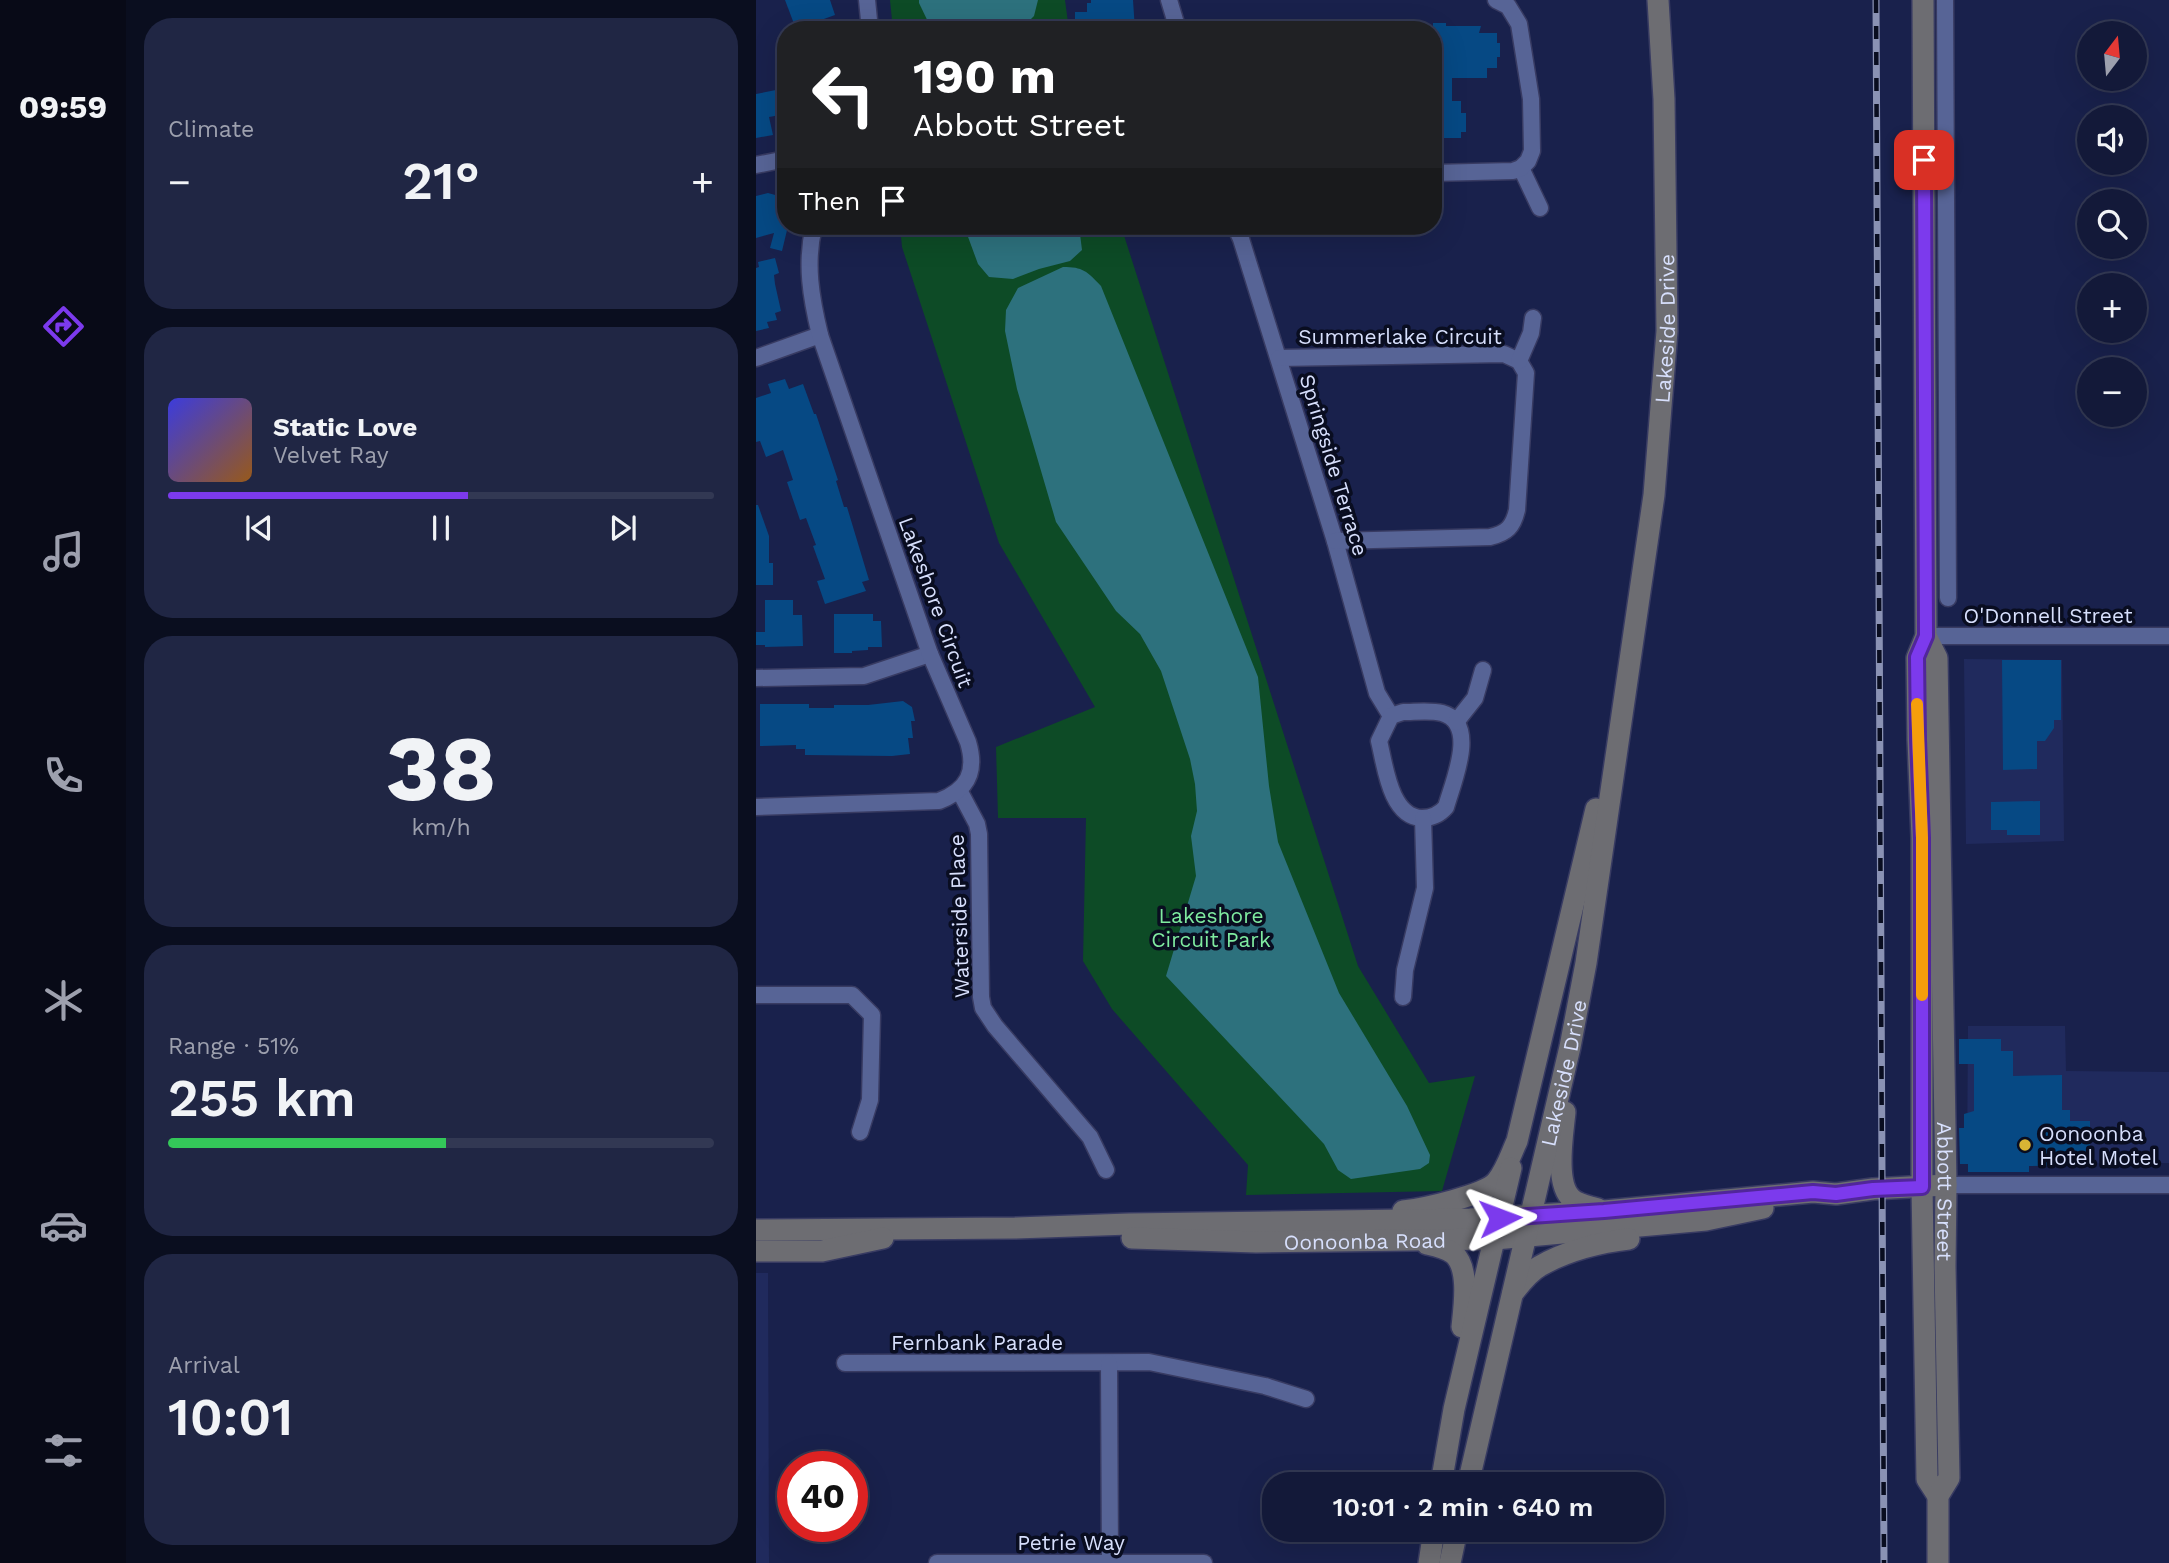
<!DOCTYPE html>
<meta charset="utf-8">
<style>
:root{--surface:#131939;--page:#202644;--text:#f1f3f6;--muted:#9da0ae;--line:#323853;--accent:#7c3aed}
body{margin:0;font-family:"Work Sans",sans-serif;background:var(--page);color:var(--text);height:100vh;display:flex;flex-direction:column;font-size:26px;white-space:nowrap}
*{box-sizing:border-box;margin:0}
p{font-size:23px;color:var(--muted)}
.icon{flex:none;width:38px;height:38px;fill:none;stroke:currentColor;stroke-width:2;stroke-linecap:round;stroke-linejoin:round}
.map{position:relative;flex:1;overflow:hidden}
.panel{display:flex;flex-direction:column;gap:18px;padding:18px;background:#0a0e1f;width:630px}
.panel>*{flex:none}
.guide{position:absolute;left:21px;top:21px;width:665px;height:214px;border-radius:28px;box-shadow:0 7px 28px #0002,0 0 0 2px var(--line);background:#202124;color:#fff;overflow:hidden}
.needle{width:46px;rotate:16deg}
.buttons{position:absolute;left:1321px;top:21px;display:grid;gap:14px}
.buttons a{display:grid;place-items:center;width:70px;height:70px;border-radius:50%;background:var(--surface);box-shadow:0 7px 28px #0002,0 0 0 2px var(--line);font-size:35px}
.speed{position:absolute;left:21px;top:1451px;display:flex;gap:14px;font-size:35px;font-weight:700;text-align:center}
.speed>*{display:grid;place-content:center;width:91px;height:91px;border-radius:50%;background:var(--surface);box-shadow:0 7px 28px #0002,0 0 0 2px var(--line);line-height:1}
.speed .limit{border:10px solid #d22;background:#fff;color:#111}
.pin{position:absolute;display:grid;place-items:center;width:60px;height:60px;color:#fff;margin:-30px;border-radius:14px;box-shadow:0 4px 10px #0006}
.me{position:absolute;width:77px;margin:-38px;rotate:87deg;stroke-linejoin:round;filter:drop-shadow(0 0 5px #0008)}
.turn{display:flex;align-items:center;gap:24px;height:147px;padding:0 21px;font-size:32px}
.turn .icon{width:91px;height:91px;stroke-width:2.5}
.turn b{display:block;font-size:49px;line-height:60px}
.then{display:flex;align-items:center;height:66px;padding:0 21px;background:#0003;gap:14px;font-size:26px}
.big{font-size:52px;font-weight:600;line-height:1.1}
.panel .widget{flex:1;display:flex;flex-direction:column;justify-content:center;gap:10px;min-width:0;padding:0 24px;border-radius:28px;background:var(--page)}
.panel .dial{align-items:center;gap:0}
.dial b{font-size:91px;line-height:1}
.song{display:flex;align-items:center;gap:21px}
.cover{width:84px;height:84px;border-radius:10px;background:linear-gradient(135deg,hsl(240 70% 55%),hsl(30 70% 35%))}
.played{height:7px;border-radius:4px;background:linear-gradient(90deg,var(--accent) 55%,var(--line) 55%)}
.keys{display:flex;justify-content:space-around;direction:ltr}
.heat{display:flex;justify-content:space-between;align-items:center;font-size:38px;direction:ltr}
.charge{height:10px;border-radius:5px;background:linear-gradient(90deg,#34c759 51%,var(--line) 0)}
.trip{position:absolute;left:506px;top:1472px;width:402px;height:70px;border-radius:28px;background:var(--surface);box-shadow:0 7px 28px #0002,0 0 0 2px var(--line);font-weight:600;line-height:70px;text-align:center}
main{display:flex;flex:1;min-height:0}
.tabs{display:flex;flex-direction:column;width:126px;justify-content:space-around;align-items:center;background:#080a17;color:var(--muted)}
.tabs .icon{width:49px;height:49px}
.tabs .current{color:var(--accent)}
.tabs b{font-size:32px;color:var(--text)}
.map>svg:first-child{display:block}
.built{fill:#202a5d}
.green{fill:#0d4b26}
.water{fill:#2d717d}
.building{fill:#064984}
.lines{fill:none;stroke-linecap:round;stroke-linejoin:round}
.street-casing{stroke:#383b62;stroke-width:19}
.secondary-casing{stroke:#383b62;stroke-width:24}
.street{stroke:#576496;stroke-width:16}
.secondary{stroke:#6d6d72;stroke-width:21}
.rail-casing{stroke:#8a92b4;stroke-width:7}
.rail{stroke:#090d20;stroke-width:4.5;stroke-dasharray:13;stroke-linecap:butt}
.route-casing{stroke:#51269a;stroke-width:18}
.route{stroke:#7c3aed;stroke-width:12}
.slow{stroke:#f59e0b;stroke-width:12}
.poi-dot{fill:#d8b434;stroke:#090d20;stroke-width:2.5}
.labels{text-anchor:middle;dominant-baseline:central;stroke-width:7;stroke-linejoin:round;paint-order:stroke}
.street-label{font-size:21px;fill:#d7dffc;stroke:#090d20}
.park-label{font-size:21px;fill:#7feba0;stroke:#090d20}
.poi-label{font-size:21px;fill:#d7dffc;stroke:#090d20;text-anchor:start}
</style>
<main>
<nav class="tabs">
<b>09:59</b>
<svg class="icon current" aria-label="directions" viewBox="0 0 24 24"><path d="M12 3l9 9-9 9-9-9zM9 14v-3h6M13 9l2 2-2 2"/></svg>
<svg class="icon" aria-label="music" viewBox="0 0 24 24"><path d="M9 18V5l10-2v13"/><circle cx="6" cy="18" r="3"/><circle cx="16" cy="16" r="3"/></svg>
<svg class="icon" aria-label="phone" viewBox="0 0 24 24"><path d="M5 4h4l2 5-3 2q2 4 5 5l2-3 5 2v4C11 20 4 13 5 4z"/></svg>
<svg class="icon" aria-label="climate" viewBox="0 0 24 24"><path d="M12 3v18M4 7l16 10M4 17L20 7"/></svg>
<svg class="icon" aria-label="car" viewBox="0 0 24 24"><path d="M5 17H2v-5l4-1 3-4h7l3 4 3 1v5h-3M9 17h6M6 11h13"/><circle cx="7" cy="17" r="2"/><circle cx="17" cy="17" r="2"/></svg>
<svg class="icon" aria-label="filters" viewBox="0 0 24 24"><path d="M4 7h16M4 17h16"/><circle cx="9" cy="7" r="2"/><circle cx="15" cy="17" r="2"/></svg>
</nav>
<section class="panel">
<div class="widget"><p>Climate</p>
<div class="heat"><a>−</a><b class="big">21°</b><a>+</a></div>
</div>
<div class="widget">
<div class="song"><i class="cover"></i><div><b>Static Love</b><p>Velvet Ray</p></div></div>
<div class="played"></div>
<div class="keys"><svg class="icon" aria-label="previous" viewBox="0 0 24 24"><path d="M18 5L8 12l10 7zM5 5v14"/></svg><svg class="icon" aria-label="pause" viewBox="0 0 24 24"><path d="M8 5v14M16 5v14"/></svg><svg class="icon" aria-label="next" viewBox="0 0 24 24"><path d="M6 5l10 7-10 7zM19 5v14"/></svg></div>
</div>
<div class="widget dial"><b>38</b><p>km/h</p></div>
<div class="widget"><p>Range · 51%</p><b class="big">255 km</b><div class="charge"></div></div>
<div class="widget"><p>Arrival</p><b class="big">10:01</b></div>
</section>
<div class="map">
<svg width="1413" height="1563" viewBox="0 0 1413 1563">
<rect width="100%" height="100%" fill="#19214c"/>
<g class="built">
<polygon points="1208,659 1306,660 1308,841 1210,844"/>
<polygon points="1212,1026 1309,1026 1310,1071 1413,1072 1413,1163 1211,1164"/>
<polygon points="0,1273 12,1273 13,1563 0,1563"/>
</g>
<g class="green">
<polygon points="134,0 309,0 313,30 137,30"/>
<polygon points="144,226 365,226 602,966 673,1083 719,1076 686,1191 490,1195 492,1165 356,1009 327,961 330,818 242,818 240,747 339,707 243,543 146,247"/>
</g>
<g class="water">
<polygon points="163,0 282,0 278,16 264,30 176,30 163,3"/>
<polygon points="208,226 258,226 265,234 289,226 323,226 326,250 314,261 283,269 257,279 233,277 222,264"/>
<path d="M 307,267 C 327,267 331,271 345,286 L 502,677 L 513,786 L 522,842 L 583,993 L 651,1106 L 674,1155 L 673,1163 L 664,1169 L 595,1179 L 582,1170 L 568,1144 L 410,976 L 440,876 L 435,836 L 441,811 L 439,784 L 434,759 L 405,671 L 384,634 L 360,611 L 300,522 L 261,389 L 249,331 L 250,310 L 262,288 Z"/>
</g>
<g class="building">
<polygon points="29,0 74,0 79,15 40,29"/>
<polygon points="335,0 377,0 379,30 319,29 319,12 331,12 331,3 335,3"/>
<polygon points="677,23 690,23 690,26 725,26 723,33 741,33 741,43 744,43 744,57 741,57 741,68 731,68 731,78 696,78 696,101 705,101 705,113 710,113 710,132 705,132 705,138 677,138"/>
<polygon points="30,88 30,114 13,117 17,135 0,138 0,94"/>
<polygon points="12,193 30,198 30,226 32,226 26,251 14,248 18,233 0,238 0,196"/>
<polygon points="19,258 23,273 18,275 19,284 25,311 19,313 21,320 11,322 13,328 0,331 0,268 3,267 2,262"/>
<polygon points="29,379 33,389 47,384 58,414 60,414 82,480 80,481 88,507 91,507 113,580 106,582 110,591 69,604 61,581 69,579 57,546 60,545 50,518 44,520 31,482 37,480 27,450 10,457 4,441 0,442 0,398 15,393 12,384"/>
<polygon points="0,505 2,505 13,536 13,563 17,563 17,585 0,585"/>
<polygon points="9,600 37,600 37,615 46,615 47,646 9,647 9,645 0,645 0,632 9,632"/>
<polygon points="78,614 117,614 117,621 125,621 126,647 112,647 112,650 96,651 96,653 78,653"/>
<polygon points="1246,660 1305,660 1305,720 1298,720 1298,728 1289,741 1281,741 1281,769 1247,770"/>
<polygon points="147,701 156,707 159,721 155,721 157,738 152,738 154,754 136,756 49,755 49,749 40,749 40,745 4,746 4,704 53,704 53,708 78,708 78,705 112,705"/>
<polygon points="1284,801 1284,835 1251,835 1251,830 1235,830 1235,802"/>
<polygon points="1203,1039 1245,1039 1245,1051 1257,1051 1257,1076 1306,1075 1306,1110 1314,1110 1314,1121 1334,1121 1334,1162 1314,1162 1315,1165 1273,1166 1273,1172 1212,1172 1212,1164 1204,1164 1203,1128 1208,1128 1208,1114 1218,1111 1218,1064 1203,1064"/>
</g>
<g class="lines">
<defs>
<g id="street">
<polyline points="111,0 114,30"/>
<polyline points="413,0 422,30"/>
<polyline points="1189,0 1192,598"/>
<polyline points="0,165 30,159"/>
<polyline points="765,168 784,208"/>
<polyline points="677,173 757,171 765,168 772,161 776,151 775,99 763,24 752,6 740,0"/>
<polyline points="479,226 485,239 579,541 621,693 635,716"/>
<polyline points="0,358 64,335"/>
<path d="M 523,358 L 748,354 L 763,361 L 770,373 L 761,510 C 757,527 751,533 734,537 L 579,541"/>
<polyline points="763,361 775,333 777,318"/>
<polyline points="1170,636 1413,636"/>
<polyline points="0,678 108,676 174,654"/>
<path d="M 647,712 C 659,712 675,710 686,713 C 723,723 697,782 690,807 C 684,814 676,818 666,818 C 634,817 629,765 623,741 L 635,716 Z"/>
<polyline points="700,722 719,698 727,670"/>
<polyline points="203,790 221,824 223,834 225,997 227,1008 239,1026 334,1137 350,1170"/>
<path d="M 0,807 L 183,801 C 212,790 221,772 212,742 L 174,654 L 64,335 C 55,298 49,263 58,226"/>
<polyline points="0,995 96,995 116,1015 114,1100 104,1132"/>
<polyline points="647,997 649,970 669,888 667,818"/>
<polyline points="1190,1185 1413,1185"/>
<polyline points="89,1363 393,1362 509,1386 550,1399"/>
<polyline points="353,1363 354,1563"/>
<polyline points="181,1563 448,1563"/>
</g>
<g id="secondary">
<polyline points="1167,0 1170,636 1161,658 1162,740 1166,838 1166,1187 1171,1479 1182,1496"/>
<path id="s1" d="M 1170,636 L 1181,658 L 1190,1185 L 1189,1266 L 1193,1478 L 1182,1496 L 1182,1563"/>
<path d="M 809,1112 C 807,1133 798,1184 816,1199 C 823,1205 833,1206 842,1209"/>
<path d="M 647,1211 C 666,1209 730,1195 741,1181 C 750,1170 755,1154 761,1141 L 840,809"/>
<polyline points="0,1230 259,1228 373,1224 714,1219 848,1211 1057,1192 1080,1194 1117,1189 1190,1185"/>
<path id="s2" d="M 376,1238 L 500,1242 L 739,1239 L 950,1220 L 1007,1208"/>
<path d="M 671,1244 C 680,1246 690,1248 698,1254 C 714,1269 708,1307 706,1327"/>
<polyline points="0,1251 66,1251 127,1238"/>
<path d="M 757,1293 C 765,1283 773,1272 784,1266 C 810,1251 844,1242 873,1239"/>
<polyline points="685,1484 698,1409 755,1168"/>
<path id="s3" d="M 712,1484 L 814,1047 L 830,963 L 898,495 L 911,331 L 908,99 L 902,0"/>
<polyline points="673,1563 678,1530"/>
<polyline points="694,1563 701,1530"/>
</g>
</defs>
<use href="#street" class="street-casing"/>
<use href="#secondary" class="secondary-casing"/>
<use href="#street" class="street"/>
<use href="#secondary" class="secondary"/>
<defs>
<polyline id="rail" points="1120,0 1128,1563"/>
</defs>
<use href="#rail" class="rail-casing"/>
<use href="#rail" class="rail"/>
</g>
<g class="lines">
<defs>
<polyline id="route" points="744,1218 848,1211 1057,1192 1080,1194 1117,1189 1166,1187 1166,838 1162,740 1161,657 1170,636 1168,160"/>
</defs>
<use href="#route" class="route-casing"/>
<use href="#route" class="route"/>
<polyline class="slow" points="1161,704 1166,838 1166,995"/>
</g>
<circle class="poi-dot" cx="1269" cy="1145" r="7"/>
<g class="labels">
<g class="street-label">
<text stroke="none"><textPath href="#s3" startOffset="1174">Lakeside Drive</textPath></text>
<text x="644" y="336">Summerlake Circuit</text>
<text transform="translate(578 465) rotate(73)">Springside Terrace</text>
<text transform="translate(180 602) rotate(70)">Lakeshore Circuit</text>
<text x="1292" y="615">O'Donnell Street</text>
<text transform="translate(203 916) rotate(-92)">Waterside Place</text>
<text stroke="none"><textPath href="#s3" startOffset="422">Lakeside Drive</textPath></text>
<text stroke="none"><textPath href="#s1" startOffset="558">Abbott Street</textPath></text>
<text stroke="none"><textPath href="#s2" startOffset="233">Oonoonba Road</textPath></text>
<text x="221" y="1342">Fernbank Parade</text>
<text x="315" y="1542">Petrie Way</text>
</g>
<g class="park-label">
<text x="455" y="915">Lakeshore<tspan x="455" dy="24">Circuit Park</tspan></text>
</g>
<g class="poi-label">
<text x="1283" y="1133">Oonoonba<tspan x="1283" dy="24">Hotel Motel</tspan></text>
</g>
</g>
</svg>
<div class="buttons">
<a><svg class="needle" viewBox="-14 -14 28 28"><path d="M0-13l5 13h-10z" fill="#e53935"/><path d="M0 13l5-13h-10z" fill="#9da0ae"/></svg></a>
<a><svg class="icon" aria-label="sound" viewBox="0 0 24 24"><path d="M4 9h4l5-4v14l-5-4H4zM17 9q2 3 0 6"/></svg></a>
<a><svg class="icon" aria-label="search" viewBox="0 0 24 24"><circle cx="10" cy="10" r="6"/><path d="M15 15l6 6"/></svg></a>
<a>+</a>
<a>−</a>
</div>
<div class="speed"><div class="limit">40</div></div>
<div class="pin" style="left:1168px;top:160px;background:#d93025"><svg class="icon" aria-label="arrive" viewBox="0 0 24 24"><path d="M6 21V4h12l-3 4 3 4H6"/></svg></div>
<svg class="me" style="left:744px;top:1218px" viewBox="-20 -20 40 40"><path d="M0-17L14 15 0 8-14 15z" fill="#7c3aed" stroke="#fff" stroke-width="4"/></svg>
<div class="trip">10:01 · 2 min · 640 m</div>
<div class="guide">
<div class="turn"><svg class="icon" aria-label="left" viewBox="0 0 24 24"><path d="M17 20v-9H6M10 6l-5 5 5 5"/></svg><div><b>190 m</b>Abbott Street</div></div>
<div class="then">Then<svg class="icon" aria-label="arrive" viewBox="0 0 24 24"><path d="M6 21V4h12l-3 4 3 4H6"/></svg></div>
</div>
</div>
</main>
